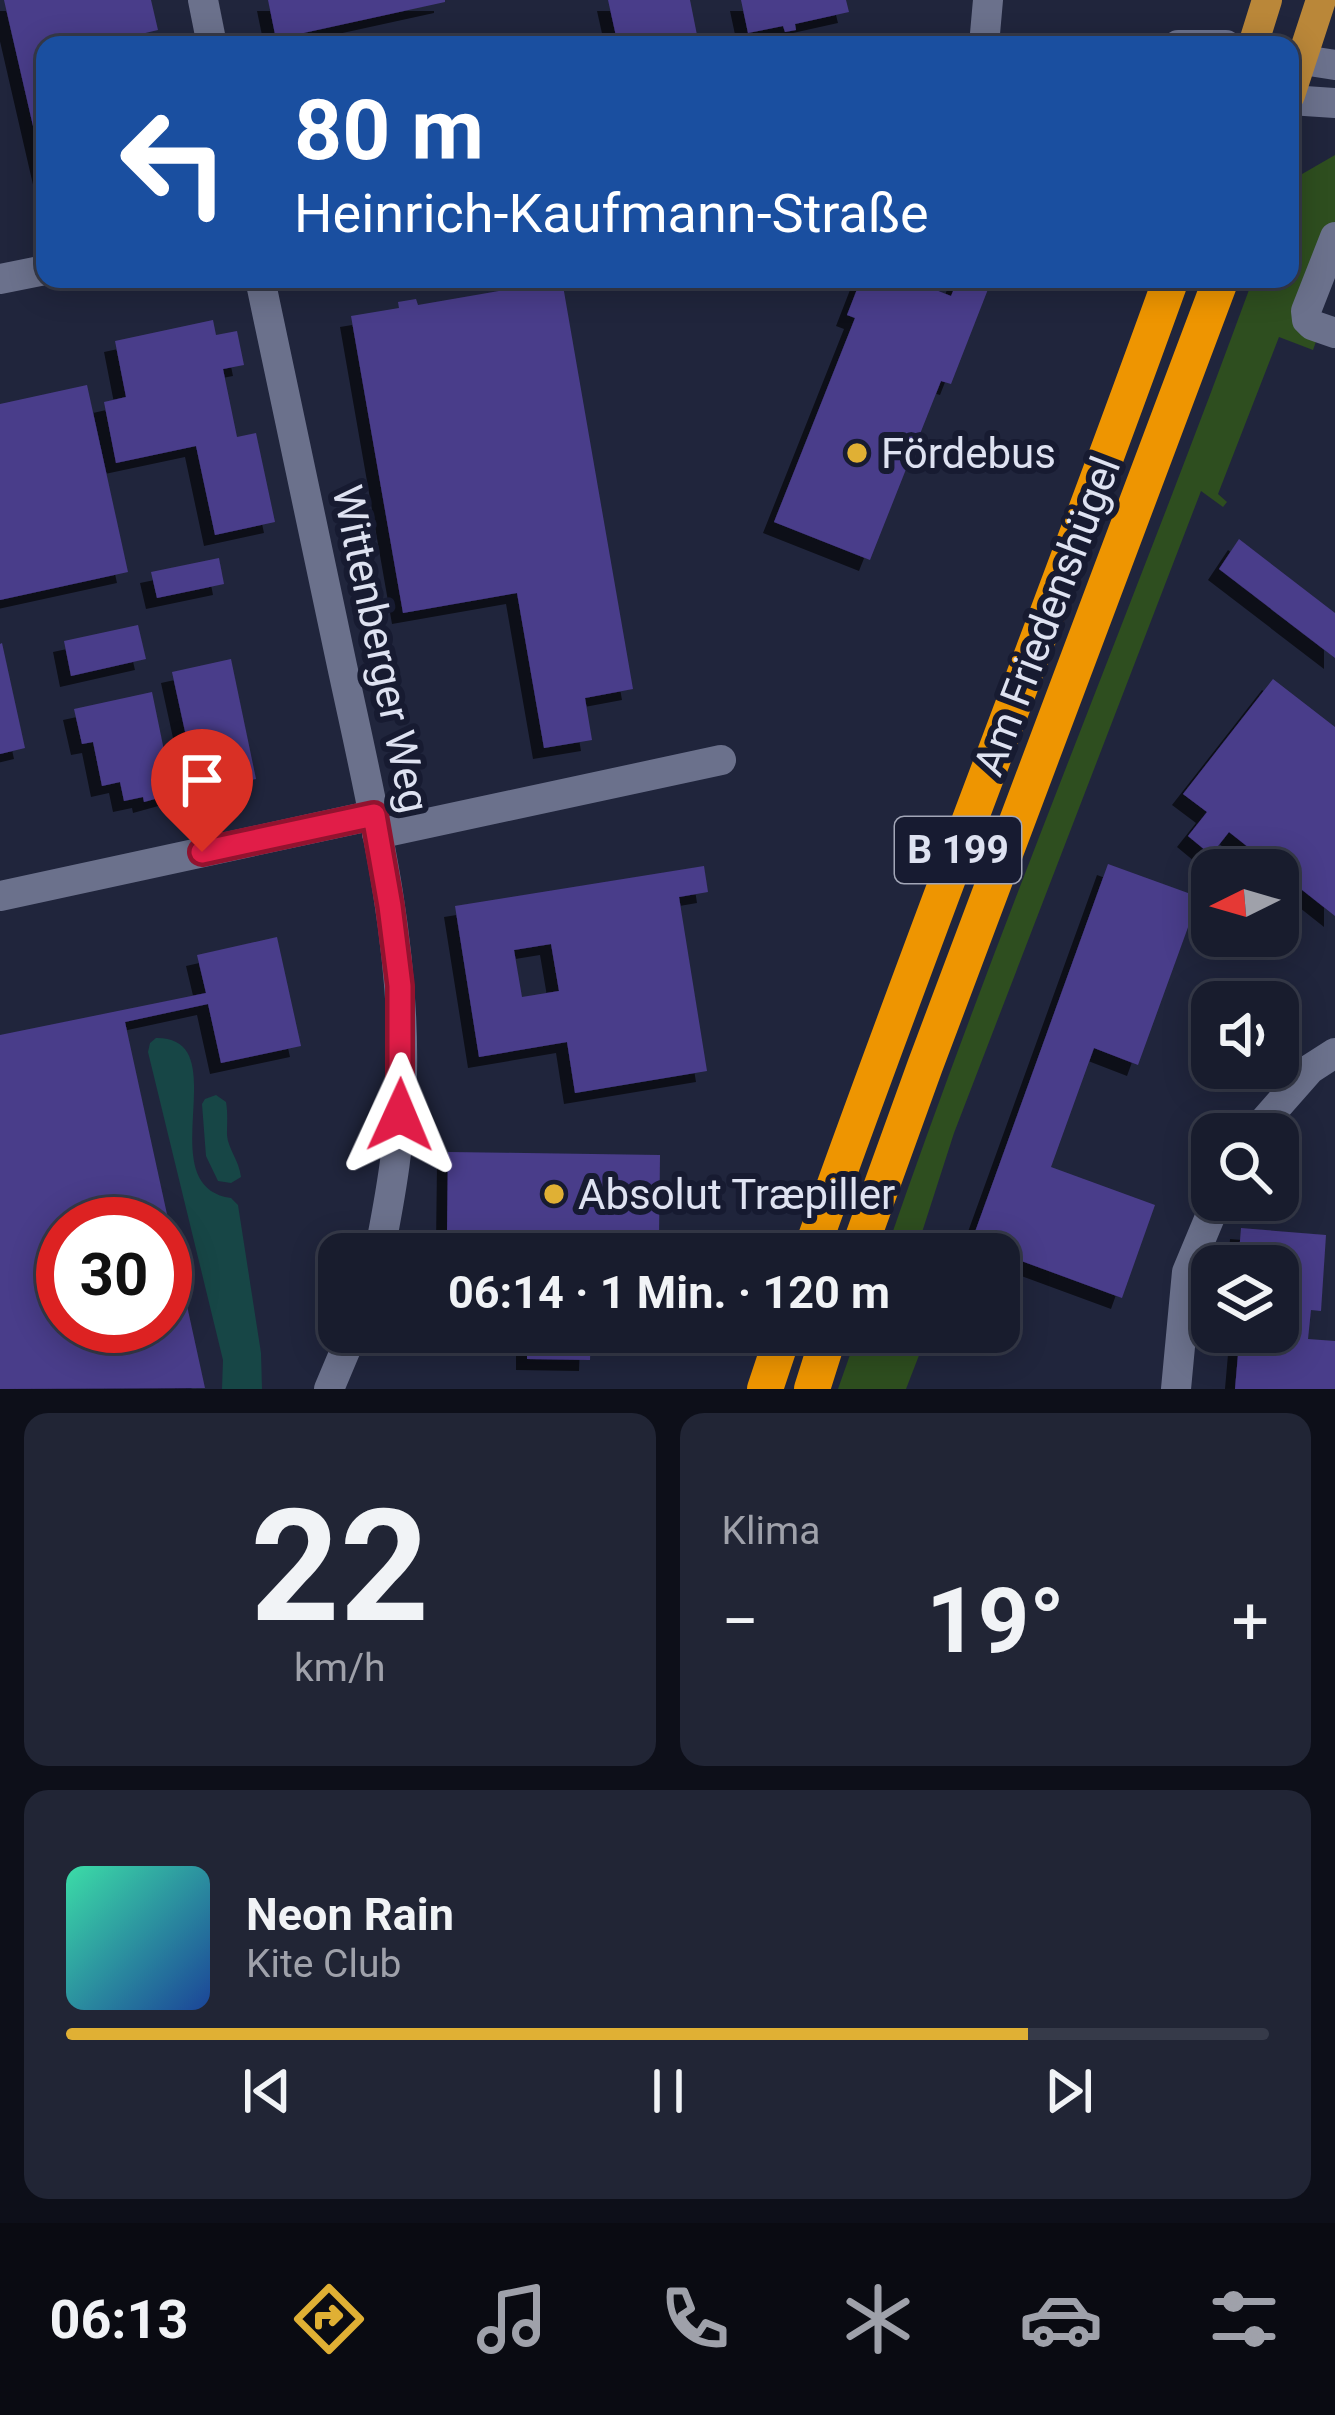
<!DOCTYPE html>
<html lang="de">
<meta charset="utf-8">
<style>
:root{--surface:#181c2d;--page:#212535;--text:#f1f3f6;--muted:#9fa1aa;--line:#363a49;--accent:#e0b034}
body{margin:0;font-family:Roboto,sans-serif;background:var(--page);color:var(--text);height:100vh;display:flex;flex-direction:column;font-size:45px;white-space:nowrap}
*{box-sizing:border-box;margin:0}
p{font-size:39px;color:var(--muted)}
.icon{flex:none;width:66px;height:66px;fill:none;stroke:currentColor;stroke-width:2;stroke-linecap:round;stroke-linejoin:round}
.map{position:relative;height:1389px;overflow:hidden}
.panel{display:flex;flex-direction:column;gap:24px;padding:24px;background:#0d0f19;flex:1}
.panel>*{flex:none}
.top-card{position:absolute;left:36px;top:36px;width:1263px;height:252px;border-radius:24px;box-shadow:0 6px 30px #0003,0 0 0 3px var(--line);background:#1a4fa0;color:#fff;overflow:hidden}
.needle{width:78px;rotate:265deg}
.buttons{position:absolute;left:1191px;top:849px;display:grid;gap:24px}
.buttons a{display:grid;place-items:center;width:108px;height:108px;border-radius:24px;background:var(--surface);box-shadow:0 6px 30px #0003,0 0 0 3px var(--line);font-size:60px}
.speed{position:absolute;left:36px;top:1197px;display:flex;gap:24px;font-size:60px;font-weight:700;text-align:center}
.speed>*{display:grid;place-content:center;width:156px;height:156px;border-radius:50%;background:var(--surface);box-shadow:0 6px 30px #0003,0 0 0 3px var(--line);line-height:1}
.speed .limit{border:18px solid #d22;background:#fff;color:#111}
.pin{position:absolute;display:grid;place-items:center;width:102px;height:102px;color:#fff;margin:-123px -51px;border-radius:50% 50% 50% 0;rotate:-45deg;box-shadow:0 0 12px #0007}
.pin .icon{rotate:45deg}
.me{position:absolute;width:132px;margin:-66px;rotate:1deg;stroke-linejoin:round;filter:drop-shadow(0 0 9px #0008)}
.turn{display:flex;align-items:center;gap:42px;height:252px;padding:0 60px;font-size:54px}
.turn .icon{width:156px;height:156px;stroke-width:2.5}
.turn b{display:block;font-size:84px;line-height:102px}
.big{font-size:90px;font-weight:700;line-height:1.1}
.panel .widget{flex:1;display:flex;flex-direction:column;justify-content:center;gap:18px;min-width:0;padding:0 42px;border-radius:24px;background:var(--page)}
.panel .dial{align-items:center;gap:0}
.dial b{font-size:156px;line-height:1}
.song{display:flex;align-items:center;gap:36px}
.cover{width:144px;height:144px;border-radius:18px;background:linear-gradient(135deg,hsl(160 70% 55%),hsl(220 70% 35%))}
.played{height:12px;border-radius:6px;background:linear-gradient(90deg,var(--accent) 80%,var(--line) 80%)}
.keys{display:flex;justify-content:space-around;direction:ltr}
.heat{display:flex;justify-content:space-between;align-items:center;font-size:66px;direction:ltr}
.panel .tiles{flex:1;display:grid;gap:24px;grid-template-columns:1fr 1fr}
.widget:last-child{grid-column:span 2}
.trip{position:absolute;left:318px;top:1233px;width:702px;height:120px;border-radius:24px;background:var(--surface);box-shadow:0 6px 30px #0003,0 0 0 3px var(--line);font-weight:700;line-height:120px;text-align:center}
.tab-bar{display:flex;height:192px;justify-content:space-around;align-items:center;background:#0a0b12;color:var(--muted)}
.tab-bar .icon{width:84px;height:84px}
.tab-bar .selected{color:var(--accent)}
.tab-bar b{font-size:54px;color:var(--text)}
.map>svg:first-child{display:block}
.green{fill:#2e4e1f}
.water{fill:#174646}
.building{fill:#4a3c8a;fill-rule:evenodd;filter:url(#shadow)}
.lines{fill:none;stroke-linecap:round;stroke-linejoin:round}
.minor{stroke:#6b718c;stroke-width:30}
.major{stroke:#ba8739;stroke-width:30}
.highway{stroke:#ee9501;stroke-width:36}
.route-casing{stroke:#92132f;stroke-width:30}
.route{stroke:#e11d48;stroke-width:21}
.poi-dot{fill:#e0b034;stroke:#171b31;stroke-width:4.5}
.labels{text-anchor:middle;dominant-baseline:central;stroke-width:12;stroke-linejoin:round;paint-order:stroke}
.shield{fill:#171b31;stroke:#a2a6b7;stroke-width:3}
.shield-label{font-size:39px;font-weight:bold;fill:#dee2f1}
.poi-label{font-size:42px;fill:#dee2f1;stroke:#171b31;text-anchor:start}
.street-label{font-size:42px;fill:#dee2f1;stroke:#171b31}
</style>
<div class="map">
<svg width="1335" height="1389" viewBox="0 0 1335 1389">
<defs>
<filter id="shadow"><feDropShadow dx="-11" dy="11" stdDeviation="0" flood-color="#0009"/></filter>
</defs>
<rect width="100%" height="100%" fill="#20253c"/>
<g class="green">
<path d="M 1335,155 L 1335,221 L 1324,256 L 1319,333 L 1313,350 L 1279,337 L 1218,494 L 1227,502 L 1223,507 L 1201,491 L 954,1133 L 915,1254 L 885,1254 C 998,926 1134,605 1253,279 L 1290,279 L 1290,181 Z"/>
<polygon points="858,1332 928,1332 906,1389 838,1389"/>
</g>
<g class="water">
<path d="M 156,1038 C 239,1037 147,1186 231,1198 L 238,1205 L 261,1353 L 262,1389 L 222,1389 L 223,1360 L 148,1052 L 150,1043 Z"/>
<path d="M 216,1095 L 226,1102 C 228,1114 227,1123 227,1135 C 228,1149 239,1160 241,1177 L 231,1183 L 218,1181 L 206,1156 L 202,1104 L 205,1099 Z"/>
</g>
<g class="building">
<polygon points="4,0 151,0 158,30 120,39 121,45 45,45 45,178"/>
<polygon points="268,0 445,0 445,2 276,39"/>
<polygon points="608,0 690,0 699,45 618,45"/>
<polygon points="741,0 846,0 849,12 795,24 796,30 785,32 783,26 748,33"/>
<polygon points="861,279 908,279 951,296 958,279 992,279 951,384 941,381 870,560 774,522 855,318 847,315"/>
<polygon points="562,280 633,689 585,698 592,740 544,748 517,593 403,613 351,316 399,308 398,302 416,299 418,305"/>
<polygon points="213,320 216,335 237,331 244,365 223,369 237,437 256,433 275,522 215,535 196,446 116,463 104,402 126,397 115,341"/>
<polygon points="87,385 128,572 0,600 0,404"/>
<polygon points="1239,539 1335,613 1335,658 1219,569"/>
<polygon points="219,558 224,584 157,598 151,572"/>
<polygon points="138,625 146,659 71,676 64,641"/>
<polygon points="2,643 25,748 0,754 0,644"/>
<polygon points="231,659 256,779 198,791 172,672"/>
<polygon points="1273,679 1335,727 1335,916 1229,832 1211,855 1188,836 1207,812 1183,794"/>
<polygon points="152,692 173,794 144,802 143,797 124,801 120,782 102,786 93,742 82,744 74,709"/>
<polygon points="1108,864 1199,897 1138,1065 1094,1048 1051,1167 1155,1205 1122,1298 1016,1259 999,1303 999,1254 967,1254"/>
<path d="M 704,866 L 708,892 L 679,897 L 707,1071 L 575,1093 L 567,1042 L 479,1057 L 455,906 ZM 551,944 L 559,991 L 522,997 L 514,950 Z"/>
<path d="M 277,937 L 301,1046 L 221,1063 L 208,1004 L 125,1022 L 205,1388 L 0,1389 L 0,1035 L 206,993 L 197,955 ZM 63,1224 L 165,1224 L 165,1326 L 63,1326 Z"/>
<polygon points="448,1152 660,1155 659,1237 447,1234"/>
<polygon points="1241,1228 1326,1235 1321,1311 1311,1310 1308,1339 1335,1341 1335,1389 1235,1389 1240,1332 1278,1332 1278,1266 1238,1266"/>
<polygon points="494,1332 591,1332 590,1360 527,1359 527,1345 494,1344"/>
</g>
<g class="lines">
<g class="minor">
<polyline points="203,0 212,45"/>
<polyline points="984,45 988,0"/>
<polyline points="1178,45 1226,45"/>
<polyline points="1290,58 1335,65"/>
<polyline points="1290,100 1335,103"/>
<polyline points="1335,237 1306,311 1307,320 1312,325 1335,333"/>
<polyline points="0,279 45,270"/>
<path d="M 260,279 C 287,406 314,534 341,661 C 370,797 405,934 402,1074 C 401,1135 391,1194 379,1254"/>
<polyline points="377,834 721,760"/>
<polyline points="0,896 374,815"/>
<polyline points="1253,1134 1310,1069 1335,1053"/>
<polyline points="329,1389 353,1332"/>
<polyline points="1176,1389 1187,1272 1217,1200"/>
</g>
<g class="major">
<polyline points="1253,45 1267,0"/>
<polyline points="1290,95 1321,0"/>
</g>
<g class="highway">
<path d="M 810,1254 C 926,927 1054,605 1171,279"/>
<polyline points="857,1254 925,1066 1221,279"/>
<polyline points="765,1389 784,1332"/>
<polyline points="812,1389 830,1332"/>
</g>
</g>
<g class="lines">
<defs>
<polyline id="route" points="202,852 374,815 390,906 400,986 400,1115"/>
</defs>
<use href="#route" class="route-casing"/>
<use href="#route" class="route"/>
</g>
<g class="poi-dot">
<circle cx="857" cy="453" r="12"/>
<circle cx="554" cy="1194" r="12"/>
</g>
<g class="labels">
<rect class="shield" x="895" y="817" width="126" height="66" rx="9"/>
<g class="shield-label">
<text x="958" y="850">B 199</text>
</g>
<g class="poi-label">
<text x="881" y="453">Fördebus</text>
<text x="578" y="1194">Absolut Træpiller</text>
</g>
<g class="street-label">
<text transform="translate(1047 616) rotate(-69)">Am Friedenshügel</text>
<text transform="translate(381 649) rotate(78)">Wittenberger Weg</text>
</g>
</g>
</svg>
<div class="buttons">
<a><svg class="needle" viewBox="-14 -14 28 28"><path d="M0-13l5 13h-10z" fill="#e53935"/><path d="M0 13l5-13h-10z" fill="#9fa1aa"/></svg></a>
<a><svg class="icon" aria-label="sound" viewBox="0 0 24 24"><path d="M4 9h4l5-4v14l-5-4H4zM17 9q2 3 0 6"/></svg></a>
<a><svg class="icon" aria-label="search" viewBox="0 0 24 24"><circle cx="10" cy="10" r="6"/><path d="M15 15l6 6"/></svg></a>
<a><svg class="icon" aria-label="layers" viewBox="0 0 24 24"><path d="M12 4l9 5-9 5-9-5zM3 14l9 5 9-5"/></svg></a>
</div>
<div class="speed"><div class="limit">30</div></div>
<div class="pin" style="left:202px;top:852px;background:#d93025"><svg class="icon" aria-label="arrive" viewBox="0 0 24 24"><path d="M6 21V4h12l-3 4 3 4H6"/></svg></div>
<svg class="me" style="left:400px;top:1115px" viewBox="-20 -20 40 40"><path d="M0-17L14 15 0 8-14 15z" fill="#e11d48" stroke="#fff" stroke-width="4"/></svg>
<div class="trip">06:14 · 1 Min. · 120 m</div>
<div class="top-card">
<div class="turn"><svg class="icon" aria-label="left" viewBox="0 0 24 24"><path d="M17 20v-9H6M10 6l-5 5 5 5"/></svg><div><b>80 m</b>Heinrich-Kaufmann-Straße</div></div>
</div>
</div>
<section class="panel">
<div class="tiles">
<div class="widget dial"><b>22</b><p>km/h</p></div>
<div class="widget"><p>Klima</p>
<div class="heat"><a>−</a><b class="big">19°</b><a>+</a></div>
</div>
<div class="widget">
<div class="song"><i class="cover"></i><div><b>Neon Rain</b><p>Kite Club</p></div></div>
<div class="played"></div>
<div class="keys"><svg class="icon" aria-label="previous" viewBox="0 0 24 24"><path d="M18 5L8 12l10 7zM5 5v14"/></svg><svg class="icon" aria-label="pause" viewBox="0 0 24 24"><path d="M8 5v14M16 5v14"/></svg><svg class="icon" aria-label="next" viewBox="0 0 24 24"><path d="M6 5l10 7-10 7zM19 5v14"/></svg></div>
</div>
</div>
</section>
<nav class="tab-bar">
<b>06:13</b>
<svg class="icon selected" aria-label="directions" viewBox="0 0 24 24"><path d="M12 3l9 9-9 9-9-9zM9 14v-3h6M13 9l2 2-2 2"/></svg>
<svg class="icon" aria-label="music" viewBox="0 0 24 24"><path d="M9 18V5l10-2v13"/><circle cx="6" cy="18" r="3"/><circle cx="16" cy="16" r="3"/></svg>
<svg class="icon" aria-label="phone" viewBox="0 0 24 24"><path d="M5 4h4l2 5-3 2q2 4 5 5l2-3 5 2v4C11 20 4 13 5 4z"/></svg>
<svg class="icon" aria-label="climate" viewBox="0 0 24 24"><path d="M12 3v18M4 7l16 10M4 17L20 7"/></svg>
<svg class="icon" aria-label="car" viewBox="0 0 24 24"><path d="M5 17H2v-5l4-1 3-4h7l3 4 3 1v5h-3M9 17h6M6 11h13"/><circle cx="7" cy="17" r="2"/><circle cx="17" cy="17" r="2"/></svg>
<svg class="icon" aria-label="filters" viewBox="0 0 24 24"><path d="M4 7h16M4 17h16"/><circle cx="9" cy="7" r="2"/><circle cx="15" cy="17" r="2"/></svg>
</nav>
